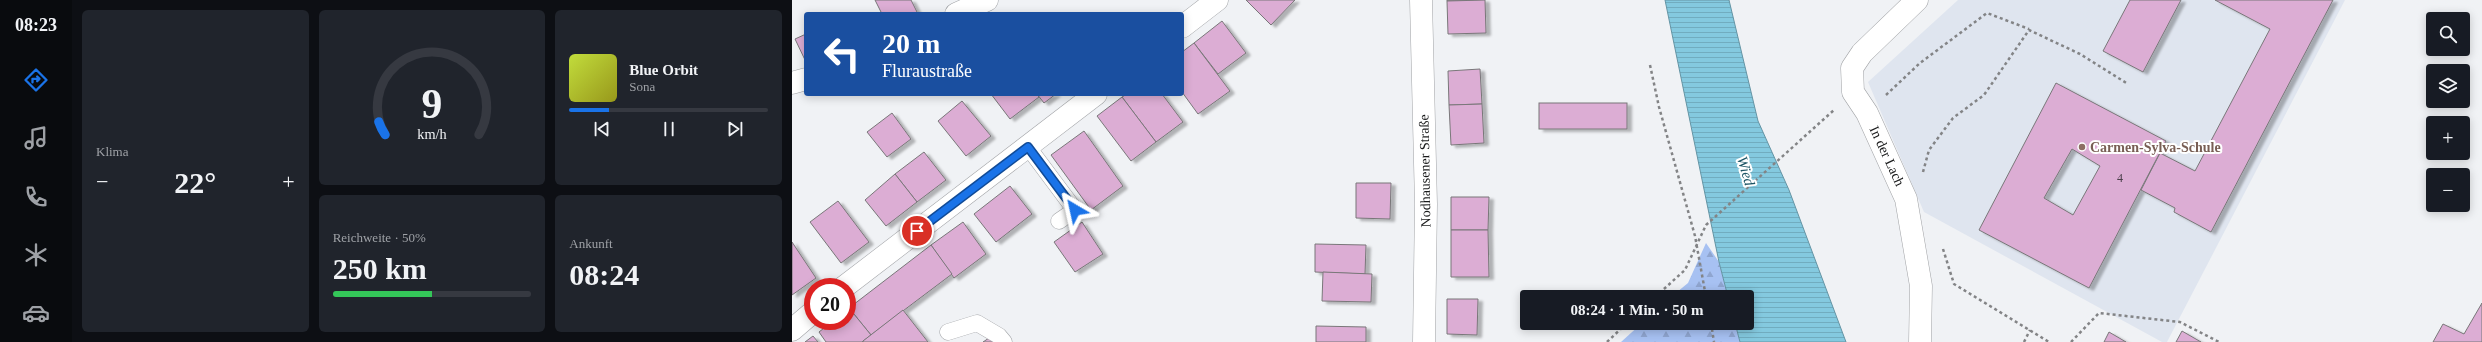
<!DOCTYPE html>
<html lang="de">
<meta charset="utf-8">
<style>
:root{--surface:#171b24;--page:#20242c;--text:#f1f3f6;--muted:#9ea1a6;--line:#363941;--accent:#1a73e8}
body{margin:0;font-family:"Times New Roman",serif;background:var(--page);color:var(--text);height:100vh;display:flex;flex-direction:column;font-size:15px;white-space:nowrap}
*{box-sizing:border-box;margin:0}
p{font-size:13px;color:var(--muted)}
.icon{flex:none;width:22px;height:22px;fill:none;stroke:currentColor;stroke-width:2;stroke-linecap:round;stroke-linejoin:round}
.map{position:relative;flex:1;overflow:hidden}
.details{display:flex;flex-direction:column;gap:10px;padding:10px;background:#0d0f14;width:720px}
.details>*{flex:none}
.guide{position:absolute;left:12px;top:12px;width:380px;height:84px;border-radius:4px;box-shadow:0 2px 10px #0003;background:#1a4fa0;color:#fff;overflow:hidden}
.tools{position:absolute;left:1634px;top:12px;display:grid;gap:8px}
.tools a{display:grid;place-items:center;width:44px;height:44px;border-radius:4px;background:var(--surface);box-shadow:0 2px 10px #0003;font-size:20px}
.speed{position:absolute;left:12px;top:278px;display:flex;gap:8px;font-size:20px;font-weight:700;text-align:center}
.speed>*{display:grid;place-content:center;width:52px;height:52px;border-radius:50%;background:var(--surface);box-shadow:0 2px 10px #0003;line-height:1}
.speed .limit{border:6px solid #d22;background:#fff;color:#111}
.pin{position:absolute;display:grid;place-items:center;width:34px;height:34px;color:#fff;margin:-17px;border:2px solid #fff;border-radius:50%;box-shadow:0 1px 4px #0007}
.me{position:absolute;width:44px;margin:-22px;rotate:324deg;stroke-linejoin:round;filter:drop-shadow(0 0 3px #0008)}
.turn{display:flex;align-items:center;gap:14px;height:84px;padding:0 12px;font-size:18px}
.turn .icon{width:52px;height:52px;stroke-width:2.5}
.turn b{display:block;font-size:28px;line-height:34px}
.big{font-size:30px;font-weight:700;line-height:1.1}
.details .card{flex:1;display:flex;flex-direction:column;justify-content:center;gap:6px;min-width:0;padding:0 14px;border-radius:6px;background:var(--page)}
.details .dial{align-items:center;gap:0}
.dial svg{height:104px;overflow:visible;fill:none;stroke:var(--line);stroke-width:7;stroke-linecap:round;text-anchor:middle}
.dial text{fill:var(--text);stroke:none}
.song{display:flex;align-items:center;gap:12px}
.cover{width:48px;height:48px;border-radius:6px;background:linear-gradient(135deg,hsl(70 70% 55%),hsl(60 70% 35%))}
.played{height:4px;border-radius:2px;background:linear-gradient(90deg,var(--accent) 20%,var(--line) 20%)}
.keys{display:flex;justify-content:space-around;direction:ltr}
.heat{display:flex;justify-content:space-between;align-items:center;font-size:22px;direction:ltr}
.charge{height:6px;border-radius:3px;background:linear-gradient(90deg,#34c759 50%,var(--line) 0)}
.details .tiles{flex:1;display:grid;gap:10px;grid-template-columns:repeat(3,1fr)}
.card:first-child{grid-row:span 2}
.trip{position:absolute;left:728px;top:290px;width:234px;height:40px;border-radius:4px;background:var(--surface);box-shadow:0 2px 10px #0003;font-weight:700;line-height:40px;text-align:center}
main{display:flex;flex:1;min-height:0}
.menu{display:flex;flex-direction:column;width:72px;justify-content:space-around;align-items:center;background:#090b0e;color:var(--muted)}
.menu .icon{width:28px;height:28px}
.menu .selected{color:var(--accent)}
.menu b{font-size:18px;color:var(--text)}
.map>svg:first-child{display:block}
.built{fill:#dfe5ef}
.forest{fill:url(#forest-firs)}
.water{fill:url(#water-rules);stroke:#6494a4}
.building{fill:#dcadd4;stroke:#797779;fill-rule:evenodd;filter:url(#shadow)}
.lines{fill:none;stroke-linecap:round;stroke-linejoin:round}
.lane-casing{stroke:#a1a3a6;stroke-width:17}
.street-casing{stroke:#a1a3a6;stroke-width:23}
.path{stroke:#838486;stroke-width:2.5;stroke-dasharray:3 3;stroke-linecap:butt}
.lane{stroke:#fff;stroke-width:16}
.street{stroke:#fff;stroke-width:22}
.route-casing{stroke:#114b97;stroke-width:10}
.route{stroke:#1a73e8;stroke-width:7}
.education-dot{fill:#8d6e63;stroke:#fff;stroke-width:1.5}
.labels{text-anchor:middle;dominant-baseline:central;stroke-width:4;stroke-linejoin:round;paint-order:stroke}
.number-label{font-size:12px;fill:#4a3f49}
.education-label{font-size:14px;font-weight:bold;fill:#785e54;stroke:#fff;text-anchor:start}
.street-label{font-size:14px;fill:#191a1b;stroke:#fff}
.water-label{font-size:15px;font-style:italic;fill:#1d5565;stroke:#fff}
</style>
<main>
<nav class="menu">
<b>08:23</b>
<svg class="icon selected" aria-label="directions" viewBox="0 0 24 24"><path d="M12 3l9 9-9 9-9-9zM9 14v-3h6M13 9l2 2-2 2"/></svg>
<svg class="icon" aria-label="music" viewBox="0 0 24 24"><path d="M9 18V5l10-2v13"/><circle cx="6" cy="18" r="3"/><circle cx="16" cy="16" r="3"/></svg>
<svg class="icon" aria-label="phone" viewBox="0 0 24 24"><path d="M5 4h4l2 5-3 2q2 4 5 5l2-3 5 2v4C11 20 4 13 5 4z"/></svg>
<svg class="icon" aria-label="climate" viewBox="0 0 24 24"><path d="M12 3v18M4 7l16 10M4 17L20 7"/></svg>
<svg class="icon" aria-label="car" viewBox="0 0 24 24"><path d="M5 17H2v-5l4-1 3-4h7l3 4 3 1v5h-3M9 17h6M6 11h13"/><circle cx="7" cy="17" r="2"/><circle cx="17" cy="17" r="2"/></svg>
</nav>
<section class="details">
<div class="tiles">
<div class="card"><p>Klima</p>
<div class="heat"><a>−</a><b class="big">22°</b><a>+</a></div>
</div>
<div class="card dial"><svg viewBox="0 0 100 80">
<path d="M14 69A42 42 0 1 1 86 69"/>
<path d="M14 69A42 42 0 0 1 9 59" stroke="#1a73e8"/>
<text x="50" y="56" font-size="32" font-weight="700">9</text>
<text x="50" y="72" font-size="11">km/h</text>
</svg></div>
<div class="card">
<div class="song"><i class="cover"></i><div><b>Blue Orbit</b><p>Sona</p></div></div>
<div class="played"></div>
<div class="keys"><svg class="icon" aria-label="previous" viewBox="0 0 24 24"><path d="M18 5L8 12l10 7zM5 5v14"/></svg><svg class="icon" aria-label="pause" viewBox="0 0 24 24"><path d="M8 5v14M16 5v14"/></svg><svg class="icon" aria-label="next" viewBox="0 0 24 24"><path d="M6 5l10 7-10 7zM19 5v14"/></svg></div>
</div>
<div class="card"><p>Reichweite · 50%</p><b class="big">250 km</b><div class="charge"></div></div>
<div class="card"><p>Ankunft</p><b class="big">08:24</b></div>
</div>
</section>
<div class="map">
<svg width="1690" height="342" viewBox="0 0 1690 342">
<defs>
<pattern id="forest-firs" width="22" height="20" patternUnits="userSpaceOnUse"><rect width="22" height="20" fill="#a7c1f2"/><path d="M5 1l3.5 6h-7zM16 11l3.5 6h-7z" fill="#8fa5cf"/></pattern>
<pattern id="water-rules" width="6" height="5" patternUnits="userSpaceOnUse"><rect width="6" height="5" fill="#84c9df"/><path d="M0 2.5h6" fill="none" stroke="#71acbf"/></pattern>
<filter id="shadow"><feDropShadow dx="4.5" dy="2.5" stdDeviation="1" flood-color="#0004"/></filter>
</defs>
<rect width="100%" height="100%" fill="#f0f2f5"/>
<polygon class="built" points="1166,0 1553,0 1375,342 1370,342 1132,212 1076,82"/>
<g class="forest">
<polygon points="914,243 927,262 936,297 879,297 896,283"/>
<polygon points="850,323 943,323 948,342 829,342"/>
</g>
<polygon class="water" points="873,0 937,0 966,121 997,190 1054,342 948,342 943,323 955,323 955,297 936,297 927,262"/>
<g class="building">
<polygon points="83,0 119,0 126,14 90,14"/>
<polygon points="454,0 503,0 479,25"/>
<polygon points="655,0 693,0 655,1"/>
<polygon points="693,0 694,33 656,34 655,1"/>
<polygon points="1338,0 1389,0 1351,72 1311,51"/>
<polygon points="1423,0 1541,0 1419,232 1382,212 1383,208 1349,190 1368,153 1403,171 1478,29"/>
<polygon points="430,21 454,53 426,74 402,43"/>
<polygon points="14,34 14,62 3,39"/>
<polygon points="402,43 438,91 406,114 390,92 390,52"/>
<polygon points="688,69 690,104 657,105 656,71"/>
<path d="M 1264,83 L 1374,141 L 1297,288 L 1187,230 ZM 1280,149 L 1308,166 L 1281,215 L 1252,198 Z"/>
<polygon points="199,94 245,94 247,97 218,119"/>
<polygon points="245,94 264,94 252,103"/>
<polygon points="335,94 370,94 391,122 364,142 330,97"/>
<polygon points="330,97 364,142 339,161 305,116"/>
<polygon points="170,101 199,136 174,156 146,121"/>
<rect x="747" y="103" width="88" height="26"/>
<polygon points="690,104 692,143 659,145 657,105"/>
<polygon points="100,113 119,139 95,157 75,132"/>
<polygon points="292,131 331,186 299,210 259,155"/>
<polygon points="132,152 154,180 125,202 103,174"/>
<polygon points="103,174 125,202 94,226 73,200"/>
<polygon points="564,183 599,183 598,219 564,218"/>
<polygon points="218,186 240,214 204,242 182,214"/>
<polygon points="659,197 697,197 696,230 659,230"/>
<polygon points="46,201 77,242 49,263 18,222"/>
<polygon points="171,222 194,254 162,278 139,245"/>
<polygon points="290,222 311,254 283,272 262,242"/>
<polygon points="659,230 696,230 697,277 659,277"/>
<polygon points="0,242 24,278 0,295"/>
<polygon points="523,244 574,245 573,274 523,272"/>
<polygon points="139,245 160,274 79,335 57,308"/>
<polygon points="531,272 580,274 579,302 530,301"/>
<polygon points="655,299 686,299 685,335 655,334"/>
<polygon points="1690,303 1690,342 1641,342 1651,324 1672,334"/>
<polygon points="57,308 79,335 70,342 34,342 27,332 41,321 55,321 55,309"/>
<polygon points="111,310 136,342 71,342 71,341"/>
<polygon points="524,326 574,327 574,342 524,342"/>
<polygon points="1390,331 1409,342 1384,342"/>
<polygon points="1317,332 1334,342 1312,342"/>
<polygon points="21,336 26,342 13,342"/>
<polygon points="197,338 201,342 191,342"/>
</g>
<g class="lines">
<defs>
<g id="lane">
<polyline points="236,147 283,210 267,221"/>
<polyline points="156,332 185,323 207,336 212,342"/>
</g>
<g id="street">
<polyline points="629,0 634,204 632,342"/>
<polyline points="1125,0 1070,53 1060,68 1061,92 1075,113 1114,199 1129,286 1128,342"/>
<polyline points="164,14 195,0"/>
<polyline points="390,27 425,0"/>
<polyline points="0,83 14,79"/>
<polyline points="52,287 304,94"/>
<polyline points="0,330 21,312"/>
</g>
</defs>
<use href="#lane" class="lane-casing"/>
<use href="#street" class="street-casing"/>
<g class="path">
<polyline points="858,65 867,107 903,236 914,297"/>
<polyline points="1094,95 1128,63 1195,13 1237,29"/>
<polyline points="1131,172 1137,150 1161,118 1192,95 1237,30 1288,54 1336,84"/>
<polyline points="1151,249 1162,284 1257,342"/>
<polyline points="863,297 893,270 914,225 1042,110"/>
<polyline points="919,323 922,342"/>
<polyline points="815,342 835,323"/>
<polyline points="1232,342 1238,330"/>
<polyline points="1279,342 1307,313 1388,322 1427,342"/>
</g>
<use href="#lane" class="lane"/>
<use href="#street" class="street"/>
</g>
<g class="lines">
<defs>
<polyline id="route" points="125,231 236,147 283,210"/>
</defs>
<use href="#route" class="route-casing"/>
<use href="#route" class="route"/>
</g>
<circle class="education-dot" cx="1290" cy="147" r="4"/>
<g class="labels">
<g class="number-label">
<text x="1328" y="178">4</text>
</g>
<g class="education-label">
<text x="1298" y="147">Carmen-Sylva-Schule</text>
</g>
<g class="street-label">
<text transform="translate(1095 156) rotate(65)">In der Lach</text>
<text transform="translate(633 171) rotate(-91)">Nodhausener Straße</text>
</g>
<g class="water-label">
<text transform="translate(954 171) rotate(74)">Wied</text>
</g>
</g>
</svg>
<div class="tools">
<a><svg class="icon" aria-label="search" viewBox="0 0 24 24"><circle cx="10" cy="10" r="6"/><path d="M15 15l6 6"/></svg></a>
<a><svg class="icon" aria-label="layers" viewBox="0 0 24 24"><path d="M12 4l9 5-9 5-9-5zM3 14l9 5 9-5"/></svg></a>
<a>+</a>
<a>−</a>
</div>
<div class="speed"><div class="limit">20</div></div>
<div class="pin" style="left:125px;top:231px;background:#d93025"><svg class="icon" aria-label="arrive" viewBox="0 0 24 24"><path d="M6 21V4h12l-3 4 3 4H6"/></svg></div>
<svg class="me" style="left:283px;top:210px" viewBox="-20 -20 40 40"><path d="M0-17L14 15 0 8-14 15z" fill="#1a73e8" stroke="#fff" stroke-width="4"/></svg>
<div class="trip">08:24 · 1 Min. · 50 m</div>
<div class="guide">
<div class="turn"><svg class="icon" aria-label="left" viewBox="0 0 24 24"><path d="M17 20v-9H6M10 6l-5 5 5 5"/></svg><div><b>20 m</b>Fluraustraße</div></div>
</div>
</div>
</main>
